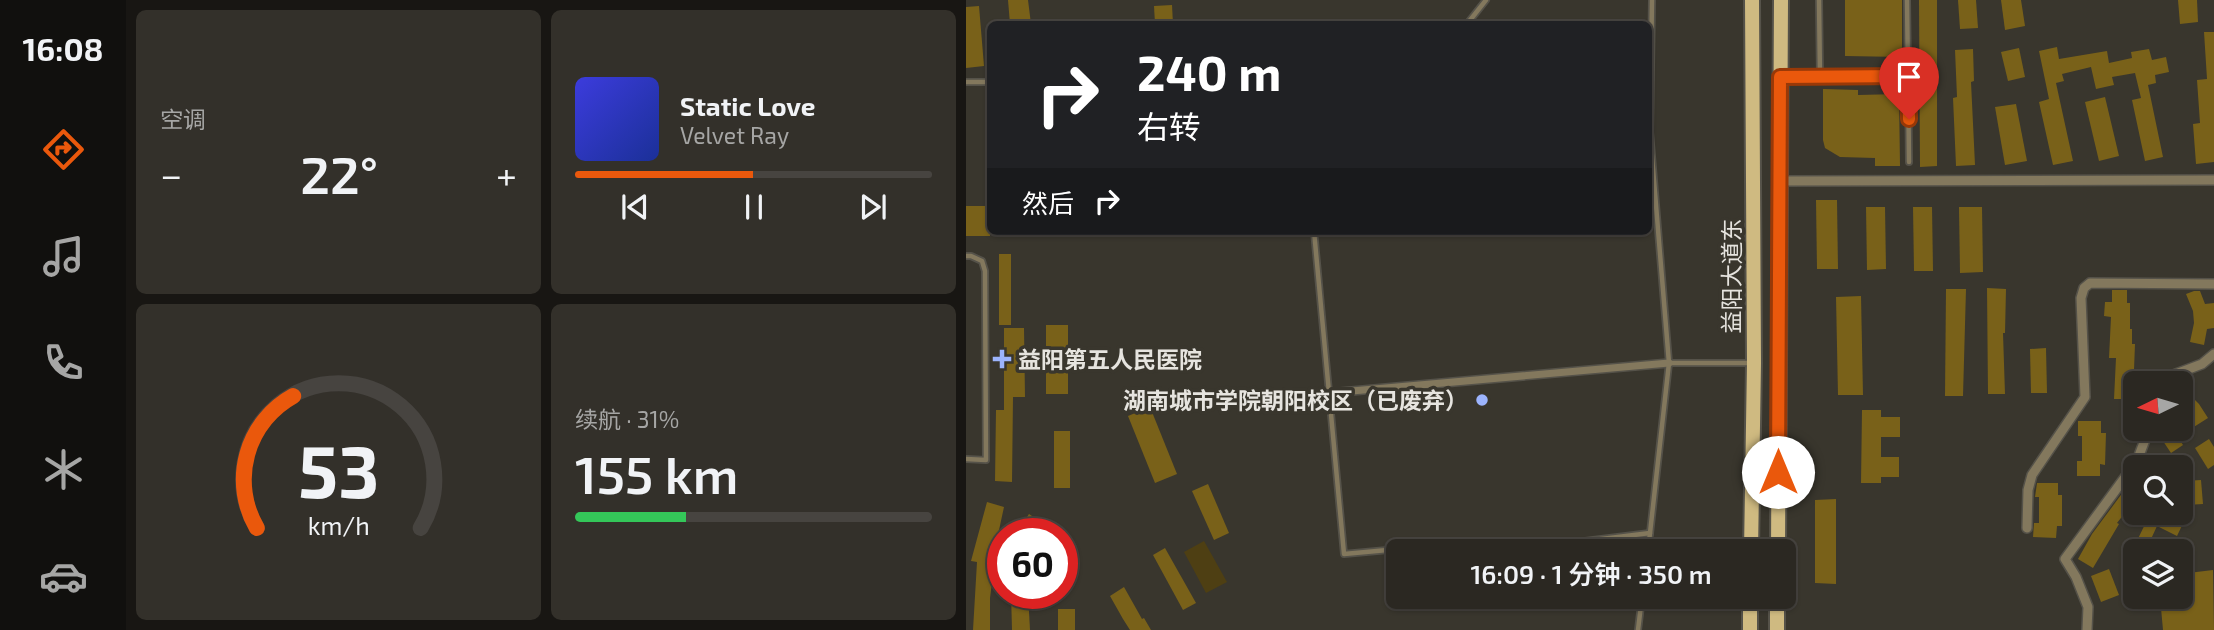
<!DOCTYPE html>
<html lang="zh">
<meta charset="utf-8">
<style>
:root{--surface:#2b2822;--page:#33302a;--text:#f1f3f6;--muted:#a6a6a5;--line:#474440;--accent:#ea580c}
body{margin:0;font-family:"Exo 2","Noto Sans SC",sans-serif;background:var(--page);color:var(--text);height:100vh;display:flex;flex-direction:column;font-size:26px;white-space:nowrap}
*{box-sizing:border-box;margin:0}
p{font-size:23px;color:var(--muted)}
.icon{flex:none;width:38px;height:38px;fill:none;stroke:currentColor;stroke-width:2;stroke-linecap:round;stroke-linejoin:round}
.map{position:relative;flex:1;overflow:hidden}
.panel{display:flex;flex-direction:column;gap:10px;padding:10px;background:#181613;width:840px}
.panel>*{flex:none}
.top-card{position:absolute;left:21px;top:21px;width:665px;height:214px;border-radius:10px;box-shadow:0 2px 5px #0004,0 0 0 2px var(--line);background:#202124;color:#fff;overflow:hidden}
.needle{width:46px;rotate:265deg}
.buttons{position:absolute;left:1157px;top:371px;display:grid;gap:14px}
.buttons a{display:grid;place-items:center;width:70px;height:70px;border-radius:10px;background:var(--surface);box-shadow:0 2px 5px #0004,0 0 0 2px var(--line);font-size:35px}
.speed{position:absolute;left:21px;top:518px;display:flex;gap:14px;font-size:35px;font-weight:700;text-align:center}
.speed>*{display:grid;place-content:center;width:91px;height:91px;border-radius:50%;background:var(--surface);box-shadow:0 2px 5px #0004,0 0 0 2px var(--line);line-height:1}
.speed .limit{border:10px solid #d22;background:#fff;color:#111}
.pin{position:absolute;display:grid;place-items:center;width:60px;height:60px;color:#fff;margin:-72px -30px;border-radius:50% 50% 50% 0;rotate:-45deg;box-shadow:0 0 7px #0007}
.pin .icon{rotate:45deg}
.me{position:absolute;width:77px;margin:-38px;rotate:0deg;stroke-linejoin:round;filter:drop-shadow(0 0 5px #0008)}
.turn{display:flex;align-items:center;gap:24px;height:147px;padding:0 35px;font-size:32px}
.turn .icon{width:91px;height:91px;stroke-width:2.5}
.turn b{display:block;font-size:49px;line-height:60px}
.then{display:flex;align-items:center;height:66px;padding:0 35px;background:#0003;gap:14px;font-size:26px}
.big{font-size:52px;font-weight:600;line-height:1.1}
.panel .card{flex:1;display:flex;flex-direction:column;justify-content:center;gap:10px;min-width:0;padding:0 24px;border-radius:10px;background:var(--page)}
.panel .dial{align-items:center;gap:0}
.dial svg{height:182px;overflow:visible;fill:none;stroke:var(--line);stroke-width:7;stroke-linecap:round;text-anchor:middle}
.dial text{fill:var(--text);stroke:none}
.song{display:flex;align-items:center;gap:21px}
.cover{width:84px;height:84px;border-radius:10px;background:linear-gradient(135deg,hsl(240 70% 55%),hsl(230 70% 35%))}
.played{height:7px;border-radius:4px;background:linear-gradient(90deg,var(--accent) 50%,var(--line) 50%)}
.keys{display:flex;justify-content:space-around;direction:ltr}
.heat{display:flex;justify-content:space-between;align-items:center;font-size:38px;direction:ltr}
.charge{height:10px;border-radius:5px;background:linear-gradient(90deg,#34c759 31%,var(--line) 0)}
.panel .tiles{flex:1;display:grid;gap:10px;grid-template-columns:repeat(2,1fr)}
.trip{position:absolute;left:420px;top:539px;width:410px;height:70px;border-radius:10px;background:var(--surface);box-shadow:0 2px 5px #0004,0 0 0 2px var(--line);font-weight:600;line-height:70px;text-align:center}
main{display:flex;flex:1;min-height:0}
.menu{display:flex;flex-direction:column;width:126px;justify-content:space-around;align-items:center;background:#11100e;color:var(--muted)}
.menu .icon{width:49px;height:49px}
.menu .on{color:var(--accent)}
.menu b{font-size:32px;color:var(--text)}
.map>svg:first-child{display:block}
.green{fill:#4e3f13}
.building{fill:#796119}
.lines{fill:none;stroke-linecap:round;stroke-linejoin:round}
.service-casing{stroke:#555249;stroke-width:8}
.pedestrian-casing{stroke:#555249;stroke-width:10}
.minor-casing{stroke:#555249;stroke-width:12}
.primary-casing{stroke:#555249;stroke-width:18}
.service{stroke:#83785d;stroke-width:4.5}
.pedestrian{stroke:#83785d;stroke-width:7}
.minor{stroke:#83785d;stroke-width:9}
.primary{stroke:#cfba81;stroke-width:14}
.route-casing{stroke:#983908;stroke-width:18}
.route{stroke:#ea580c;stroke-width:12}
.poi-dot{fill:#9cb4fd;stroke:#39362d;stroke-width:2.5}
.labels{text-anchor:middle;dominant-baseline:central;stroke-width:7;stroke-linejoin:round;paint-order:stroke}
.street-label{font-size:23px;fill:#e6e4df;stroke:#39362d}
.poi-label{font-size:23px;font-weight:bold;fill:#e6e4df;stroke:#39362d;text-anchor:start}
</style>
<main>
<nav class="menu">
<b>16:08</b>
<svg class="icon on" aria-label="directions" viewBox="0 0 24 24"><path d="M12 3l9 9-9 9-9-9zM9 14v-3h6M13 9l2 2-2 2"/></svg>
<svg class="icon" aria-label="music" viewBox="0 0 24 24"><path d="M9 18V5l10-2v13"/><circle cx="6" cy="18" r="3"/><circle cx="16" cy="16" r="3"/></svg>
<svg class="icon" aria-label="phone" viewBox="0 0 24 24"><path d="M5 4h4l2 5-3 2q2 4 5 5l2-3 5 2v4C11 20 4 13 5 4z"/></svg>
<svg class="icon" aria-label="climate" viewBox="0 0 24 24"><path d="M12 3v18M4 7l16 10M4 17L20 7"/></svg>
<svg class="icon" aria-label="car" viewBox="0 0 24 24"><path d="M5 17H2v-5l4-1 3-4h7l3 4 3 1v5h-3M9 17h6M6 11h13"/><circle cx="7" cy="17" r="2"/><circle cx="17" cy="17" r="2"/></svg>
</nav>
<section class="panel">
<div class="tiles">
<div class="card"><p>空调</p>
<div class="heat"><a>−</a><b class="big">22°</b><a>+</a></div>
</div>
<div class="card">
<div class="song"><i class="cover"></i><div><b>Static Love</b><p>Velvet Ray</p></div></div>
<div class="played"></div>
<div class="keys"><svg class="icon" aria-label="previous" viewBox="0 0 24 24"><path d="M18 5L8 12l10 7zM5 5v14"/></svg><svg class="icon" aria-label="pause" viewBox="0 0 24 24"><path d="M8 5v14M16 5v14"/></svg><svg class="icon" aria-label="next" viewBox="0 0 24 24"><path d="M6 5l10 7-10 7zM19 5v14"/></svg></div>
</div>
<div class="card dial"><svg viewBox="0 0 100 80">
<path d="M14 69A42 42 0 1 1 86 69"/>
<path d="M14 69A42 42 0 0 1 30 11" stroke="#ea580c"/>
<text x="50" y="56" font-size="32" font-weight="700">53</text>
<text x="50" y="72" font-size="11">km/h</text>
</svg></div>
<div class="card"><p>续航 · 31%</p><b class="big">155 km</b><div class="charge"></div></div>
</div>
</section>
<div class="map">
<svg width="1248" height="630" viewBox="0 0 1248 630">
<rect width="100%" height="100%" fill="#39362d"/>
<polygon class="green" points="238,541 261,582 240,593 218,552"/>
<g class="building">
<polygon points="42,0 62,0 65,24 44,24"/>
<polygon points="879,0 936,0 936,57 879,56"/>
<polygon points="953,0 971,0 971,166 954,167"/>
<polygon points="992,0 1010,0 1012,28 994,29"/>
<polygon points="1035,0 1055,0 1059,26 1039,30"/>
<polygon points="1212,0 1231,0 1232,22 1214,24"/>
<polygon points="206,5 207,24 189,24 188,6"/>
<polygon points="13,6 18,66 0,68 0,7"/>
<polygon points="1238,32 1248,32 1248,162 1230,164 1227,124 1234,123 1231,80 1241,79"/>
<polygon points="1091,47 1093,59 1141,51 1143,63 1166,58 1165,52 1183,49 1186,60 1200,57 1203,72 1189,75 1190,83 1182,85 1197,157 1179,161 1166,100 1175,98 1169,73 1146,77 1148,85 1130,89 1125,67 1096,74 1098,81 1090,83 1107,161 1087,165 1073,102 1083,99 1073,51"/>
<polygon points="1053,48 1059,77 1042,81 1035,52"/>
<polygon points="1007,49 1008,81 1005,82 1009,165 990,166 987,98 991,97 989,50"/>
<polygon points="857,89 892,90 892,95 933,94 934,166 909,166 909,158 874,157 859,148 857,140"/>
<polygon points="1139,97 1153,156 1133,161 1119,102"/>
<polygon points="1050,104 1061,161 1039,165 1029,107"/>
<polygon points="850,200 871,200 872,269 851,269"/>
<rect x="0" y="206" width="24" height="30"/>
<polygon points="900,207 919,207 920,269 901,270"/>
<polygon points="947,207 966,207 967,271 948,271"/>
<polygon points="993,207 1016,207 1017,272 994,273"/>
<rect x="33" y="254" width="12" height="71"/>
<polygon points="1021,288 1040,289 1039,333 1037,333 1039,394 1022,394"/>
<polygon points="980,289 1000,289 997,396 979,396"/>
<polygon points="1146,290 1161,290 1161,303 1164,303 1164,329 1166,329 1166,344 1169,344 1168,370 1171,370 1169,413 1155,412 1155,399 1148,399 1150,358 1143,358 1145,317 1138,316 1139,302 1146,302"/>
<polygon points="1228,291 1234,291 1239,304 1248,303 1248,328 1241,329 1238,345 1224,342 1228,323 1227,311 1220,294"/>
<polygon points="895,296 897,395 872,395 870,297"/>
<rect x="80" y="325" width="22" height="69"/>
<polygon points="38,328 58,328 59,397 47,397 46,482 29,481 30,410 38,410"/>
<polygon points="1080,348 1081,393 1065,393 1064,349"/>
<polygon points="1214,385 1233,404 1242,418 1212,437 1217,445 1205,453 1195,438 1208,429 1214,429 1214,425 1220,421 1214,414"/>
<polygon points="184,407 211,474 189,483 162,416"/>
<polygon points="896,410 915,410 915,417 934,417 934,437 915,437 915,457 933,457 933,477 915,477 915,483 895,483"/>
<polygon points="1112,421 1135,421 1135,433 1140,433 1139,465 1134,464 1134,476 1111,476 1111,461 1116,461 1116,436 1112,436"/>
<rect x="88" y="431" width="16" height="57"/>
<polygon points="1243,439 1248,447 1248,465 1242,469 1229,448"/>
<polygon points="1169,476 1169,500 1151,523 1153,524 1127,568 1112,559 1126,534"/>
<polygon points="1235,480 1237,504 1220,505 1218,481"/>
<polygon points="1071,483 1092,483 1092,495 1096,495 1096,526 1091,526 1090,538 1067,537 1068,523 1073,523 1073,497 1069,497"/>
<polygon points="242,484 263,533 248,540 226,491"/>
<polygon points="870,499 870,584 849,583 849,500"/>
<polygon points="21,502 38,507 25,567 28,567 24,598 24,630 7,630 11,562 5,561"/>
<polygon points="1169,513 1222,513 1211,536 1191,526 1180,550 1169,545 1181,520"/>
<polygon points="63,514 93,534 67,534 55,526"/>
<polygon points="199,548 230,603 217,610 187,555"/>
<polygon points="1143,569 1153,595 1135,602 1125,576"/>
<polygon points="1247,570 1248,630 1197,630 1194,597 1214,597 1214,574"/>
<polygon points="158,587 176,619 178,618 185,630 164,630 157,619 144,596"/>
<polygon points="45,593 62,593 64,630 46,630"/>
<rect x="92" y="609" width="17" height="21"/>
</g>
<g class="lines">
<defs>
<g id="service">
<polyline points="686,0 684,132 703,363 786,363"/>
<polyline points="853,0 854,77"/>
<polyline points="941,0 942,76"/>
<polyline points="501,24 520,0"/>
<polyline points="819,77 942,76 943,162"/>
<polyline points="0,82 24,82"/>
<polyline points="348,231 378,554 487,544 603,543 684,533"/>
<polyline points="0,256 5,256 16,261 19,271 20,460 0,459"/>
<polyline points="682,551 703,363"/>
<polyline points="672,630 676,597"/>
</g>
<polyline id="pedestrian" points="363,393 703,363"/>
<g id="minor">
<polyline points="813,181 1248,180"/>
<polyline points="1202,383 1207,375 1236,364 1248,354"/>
<polyline points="1061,528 1062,490 1066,475 1119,397 1115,298 1118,288 1124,283 1248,284"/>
<polyline points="1121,630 1122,607 1110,577 1099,559 1171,461 1183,429"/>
</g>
<g id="primary">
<polyline points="785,551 788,363 786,0"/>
<polyline points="812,551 815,0"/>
<polyline points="784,630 784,597"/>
<polyline points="811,630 811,597"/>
</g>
</defs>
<use href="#service" class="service-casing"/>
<use href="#pedestrian" class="pedestrian-casing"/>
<use href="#minor" class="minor-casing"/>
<use href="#primary" class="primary-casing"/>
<use href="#service" class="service"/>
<use href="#pedestrian" class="pedestrian"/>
<use href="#minor" class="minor"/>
<use href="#primary" class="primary"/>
</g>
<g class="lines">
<defs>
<polyline id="route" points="812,472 814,77 942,76 943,119"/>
</defs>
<use href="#route" class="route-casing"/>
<use href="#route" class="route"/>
</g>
<g class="poi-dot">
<path d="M32.5 348.5h7v7h7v7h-7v7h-7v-7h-7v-7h7z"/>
<circle cx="516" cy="400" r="7"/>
</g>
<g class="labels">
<g class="street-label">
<text transform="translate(765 276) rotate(-90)">益阳大道东</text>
</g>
<g class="poi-label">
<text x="52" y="359">益阳第五人民医院</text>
<text x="502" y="400" text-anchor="end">湖南城市学院朝阳校区（已废弃）</text>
</g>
</g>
</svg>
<div class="buttons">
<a><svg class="needle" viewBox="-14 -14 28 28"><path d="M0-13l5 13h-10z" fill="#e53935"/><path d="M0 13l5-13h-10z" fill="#a6a6a5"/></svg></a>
<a><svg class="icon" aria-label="search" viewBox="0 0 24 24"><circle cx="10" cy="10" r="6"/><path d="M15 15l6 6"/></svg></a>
<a><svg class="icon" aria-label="layers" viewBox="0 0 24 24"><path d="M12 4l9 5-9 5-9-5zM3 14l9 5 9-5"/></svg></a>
</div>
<div class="speed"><div class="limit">60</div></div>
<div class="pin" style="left:943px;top:119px;background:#d93025"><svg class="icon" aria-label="arrive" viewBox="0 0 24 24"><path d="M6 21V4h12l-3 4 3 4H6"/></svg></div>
<svg class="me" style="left:812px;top:472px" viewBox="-20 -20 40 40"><circle r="19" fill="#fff"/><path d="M0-13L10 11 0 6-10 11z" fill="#ea580c"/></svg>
<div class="trip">16:09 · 1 分钟 · 350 m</div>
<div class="top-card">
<div class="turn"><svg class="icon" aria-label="right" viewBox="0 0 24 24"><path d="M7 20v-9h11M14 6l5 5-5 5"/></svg><div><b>240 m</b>右转</div></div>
<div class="then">然后<svg class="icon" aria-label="right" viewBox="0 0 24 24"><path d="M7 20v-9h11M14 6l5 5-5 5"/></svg></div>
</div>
</div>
</main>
